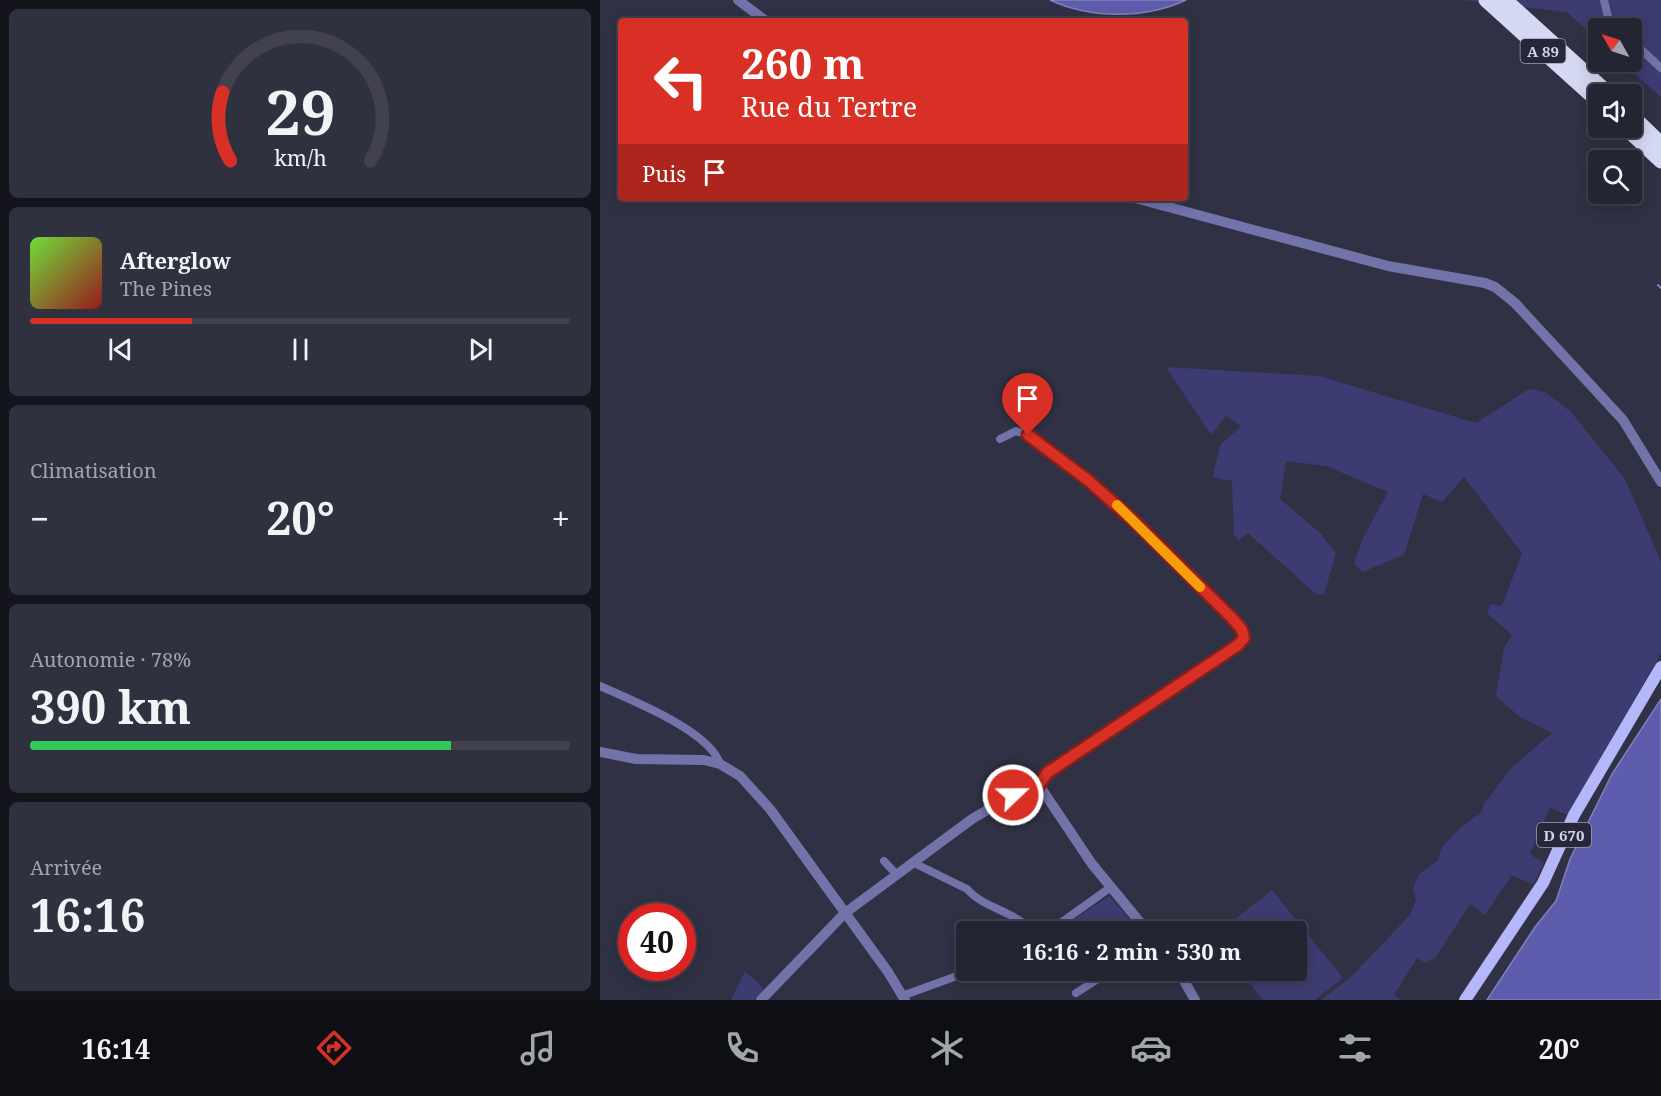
<!DOCTYPE html>
<html lang="fr">
<meta charset="utf-8">
<style>
:root{--surface:#242533;--page:#30313f;--text:#f1f3f6;--muted:#a3a5ac;--line:#41424e;--accent:#d93025}
body{margin:0;font-family:"Noto Serif",serif;background:var(--page);color:var(--text);height:100vh;display:flex;flex-direction:column;font-size:22px;white-space:nowrap}
*{box-sizing:border-box;margin:0}
p{font-size:20px;color:var(--muted)}
.icon{flex:none;width:33px;height:33px;fill:none;stroke:currentColor;stroke-width:2;stroke-linecap:round;stroke-linejoin:round}
.map{position:relative;flex:1;overflow:hidden}
.details{display:flex;flex-direction:column;gap:9px;padding:9px;background:#14141c;width:600px}
.details>*{flex:none}
.top-card{position:absolute;left:18px;top:18px;width:570px;height:183px;border-radius:6px;box-shadow:0 3px 15px #0003,0 0 0 2px var(--line);background:#d93025;color:#fff;overflow:hidden}
.needle{width:39px;rotate:309deg}
.fabs{position:absolute;left:988px;top:18px;display:grid;gap:12px}
.fabs a{display:grid;place-items:center;width:54px;height:54px;border-radius:6px;background:var(--surface);box-shadow:0 3px 15px #0003,0 0 0 2px var(--line);font-size:30px}
.speed{position:absolute;left:18px;top:903px;display:flex;gap:12px;font-size:30px;font-weight:700;text-align:center}
.speed>*{display:grid;place-content:center;width:78px;height:78px;border-radius:50%;background:var(--surface);box-shadow:0 3px 15px #0003,0 0 0 2px var(--line);line-height:1}
.speed .limit{border:9px solid #d22;background:#fff;color:#111}
.pin{position:absolute;display:grid;place-items:center;width:51px;height:51px;color:#fff;margin:-62px -26px;border-radius:50% 50% 50% 0;rotate:-45deg;box-shadow:0 0 6px #0007}
.pin .icon{rotate:45deg}
.me{position:absolute;width:66px;margin:-33px;rotate:68deg;stroke-linejoin:round;filter:drop-shadow(0 0 4px #0008)}
.turn{display:flex;align-items:center;gap:21px;height:126px;padding:0 24px;font-size:27px}
.turn .icon{width:78px;height:78px;stroke-width:2.5}
.turn b{display:block;font-size:42px;line-height:51px}
.then{display:flex;align-items:center;height:57px;padding:0 24px;background:#0003;gap:12px;font-size:22px}
.big{font-size:45px;font-weight:700;line-height:1.1}
.details .widget{flex:1;display:flex;flex-direction:column;justify-content:center;gap:9px;min-width:0;padding:0 21px;border-radius:9px;background:var(--page)}
.details .dial{align-items:center;gap:0}
.dial svg{height:156px;overflow:visible;fill:none;stroke:var(--line);stroke-width:7;stroke-linecap:round;text-anchor:middle}
.dial text{fill:var(--text);stroke:none}
.song{display:flex;align-items:center;gap:18px}
.cover{width:72px;height:72px;border-radius:9px;background:linear-gradient(135deg,hsl(100 70% 55%),hsl(0 70% 35%))}
.played{height:6px;border-radius:3px;background:linear-gradient(90deg,var(--accent) 30%,var(--line) 30%)}
.keys{display:flex;justify-content:space-around;direction:ltr}
.heat{display:flex;justify-content:space-between;align-items:center;font-size:33px;direction:ltr}
.charge{height:9px;border-radius:4px;background:linear-gradient(90deg,#34c759 78%,var(--line) 0)}
.trip{position:absolute;left:356px;top:921px;width:351px;height:60px;border-radius:6px;background:var(--surface);box-shadow:0 3px 15px #0003,0 0 0 2px var(--line);font-weight:700;line-height:60px;text-align:center}
.menu{display:flex;height:96px;justify-content:space-around;align-items:center;background:#0e0f14;color:var(--muted)}
.menu .icon{width:42px;height:42px}
.menu .on{color:var(--accent)}
.menu b{font-size:27px;color:var(--text)}
main{display:flex;flex:1;min-height:0}
.map>svg:first-child{display:block}
.green{fill:#3c3c72}
.water{fill:#5e5dad;stroke:#8181bc;stroke-width:1.5}
.lines{fill:none;stroke-linecap:round;stroke-linejoin:round}
.stream{stroke:#8181bc;stroke-width:2}
.minor{stroke:#7173a9;stroke-width:8}
.tertiary{stroke:#7173a9;stroke-width:10}
.primary{stroke:#b4b8fa;stroke-width:12}
.motorway{stroke:#d5d8f2;stroke-width:15}
.route-casing{stroke:#8d1f18;stroke-width:15}
.route{stroke:#d93025;stroke-width:10}
.slow{stroke:#f59e0b;stroke-width:10}
.labels{text-anchor:middle;dominant-baseline:central;stroke-width:6;stroke-linejoin:round;paint-order:stroke}
.shield{fill:#26273a;stroke:#9ea0ae;stroke-width:1.5}
.shield-label{font-size:15px;font-weight:bold;fill:#d2d4e0}
</style>
<main>
<section class="details">
<div class="widget dial"><svg viewBox="0 0 100 80">
<path d="M14 69A42 42 0 1 1 86 69"/>
<path d="M14 69A42 42 0 0 1 10 34" stroke="#d93025"/>
<text x="50" y="56" font-size="32" font-weight="700">29</text>
<text x="50" y="72" font-size="11">km/h</text>
</svg></div>
<div class="widget">
<div class="song"><i class="cover"></i><div><b>Afterglow</b><p>The Pines</p></div></div>
<div class="played"></div>
<div class="keys"><svg class="icon" aria-label="previous" viewBox="0 0 24 24"><path d="M18 5L8 12l10 7zM5 5v14"/></svg><svg class="icon" aria-label="pause" viewBox="0 0 24 24"><path d="M8 5v14M16 5v14"/></svg><svg class="icon" aria-label="next" viewBox="0 0 24 24"><path d="M6 5l10 7-10 7zM19 5v14"/></svg></div>
</div>
<div class="widget"><p>Climatisation</p>
<div class="heat"><a>−</a><b class="big">20°</b><a>+</a></div>
</div>
<div class="widget"><p>Autonomie · 78%</p><b class="big">390 km</b><div class="charge"></div></div>
<div class="widget"><p>Arrivée</p><b class="big">16:16</b></div>
</section>
<div class="map">
<svg width="1061" height="1000" viewBox="0 0 1061 1000">
<rect width="100%" height="100%" fill="#303144"/>
<g class="green">
<polygon points="863,0 1061,0 1061,97 1021,62 1032,62 1032,28 999,28 999,41 967,12"/>
<polygon points="566,367 719,376 876,423 929,389 945,392 971,412 1025,479 1061,562 1061,653 969,815 950,808 930,854 944,863 933,885 912,875 885,915 870,904 836,957 826,963 817,958 794,995 801,1000 721,1000 751,977 810,915 816,900 813,889 819,874 838,860 842,847 861,827 881,813 884,804 913,766 952,733 920,717 896,696 904,648 912,635 887,613 890,604 902,606 922,553 864,477 842,502 823,494 804,555 762,572 754,563 763,538 788,492 726,466 686,461 680,499 720,533 736,553 724,594 717,595 648,533 639,540 634,534 632,481 613,477 620,445 641,426 626,416 611,435"/>
<polygon points="672,890 743,978 715,1000 663,1000 640,971 696,970 696,932 620,931"/>
<polygon points="509,896 540,931 455,932"/>
<polygon points="145,971 164,989 154,1000 131,1000"/>
<polygon points="449,971 489,971 468,983 458,973 454,976"/>
</g>
<g class="water">
<path d="M 450,0 L 586,0 C 545,19 491,19 450,0 Z"/>
<polygon points="1061,699 1061,1000 887,1000 935,927 956,901 970,859 1012,774"/>
</g>
<g class="lines">
<polyline class="stream" points="1058,285 1061,288"/>
<g class="minor">
<polyline points="1004,0 1008,17 1018,28"/>
<polyline points="1032,41 1061,68"/>
<polyline points="400,439 416,431 428,435 489,481 535,522 633,619 642,630 644,638 638,645 447,773 437,787"/>
<path d="M 0,686 C 31,700 110,731 120,764"/>
<polyline points="284,861 297,875"/>
<path d="M 314,863 L 367,889 C 383,908 415,911 433,932"/>
<polyline points="448,932 511,887"/>
<polyline points="476,993 512,970"/>
<polyline points="302,996 365,973 383,970"/>
</g>
<g class="tertiary">
<polyline points="138,0 166,21"/>
<polyline points="535,198 788,266 885,283 895,287 915,303 1023,420 1061,482"/>
<polyline points="0,752 36,759 104,760 120,764 140,776 170,809 288,972 305,1000"/>
<polyline points="578,970 595,1000"/>
<polyline points="161,1000 245,913 372,819 426,787 433,786 443,791 492,864 548,932"/>
</g>
<polyline class="primary" points="865,1000 943,883 974,815 1061,667"/>
<g class="motorway">
<polyline points="886,0 999,102"/>
<polyline points="905,0 1009,94"/>
<polyline points="1032,116 1061,144"/>
<polyline points="1026,128 1061,161"/>
</g>
</g>
<g class="lines">
<defs>
<polyline id="route" points="413,795 426,787 437,788 447,773 638,645 644,638 642,630 633,619 535,522 489,481 428,435"/>
</defs>
<use href="#route" class="route-casing"/>
<use href="#route" class="route"/>
<polyline class="slow" points="517,505 600,587"/>
</g>
<g class="labels">
<g class="shield">
<rect x="920.5" y="39" width="45" height="24" rx="4.5"/>
<rect x="937" y="823" width="54" height="24" rx="4.5"/>
</g>
<g class="shield-label">
<text x="943" y="51">A 89</text>
<text x="964" y="835">D 670</text>
</g>
</g>
</svg>
<div class="fabs">
<a><svg class="needle" viewBox="-14 -14 28 28"><path d="M0-13l5 13h-10z" fill="#e53935"/><path d="M0 13l5-13h-10z" fill="#a3a5ac"/></svg></a>
<a><svg class="icon" aria-label="sound" viewBox="0 0 24 24"><path d="M4 9h4l5-4v14l-5-4H4zM17 9q2 3 0 6"/></svg></a>
<a><svg class="icon" aria-label="search" viewBox="0 0 24 24"><circle cx="10" cy="10" r="6"/><path d="M15 15l6 6"/></svg></a>
</div>
<div class="speed"><div class="limit">40</div></div>
<div class="pin" style="left:428px;top:435px;background:#d93025"><svg class="icon" aria-label="arrive" viewBox="0 0 24 24"><path d="M6 21V4h12l-3 4 3 4H6"/></svg></div>
<svg class="me" style="left:413px;top:795px" viewBox="-20 -20 40 40"><circle r="17" fill="#d93025" stroke="#fff" stroke-width="3"/><path d="M0-11L8 9 0 5-8 9z" fill="#fff"/></svg>
<div class="trip">16:16 · 2 min · 530 m</div>
<div class="top-card">
<div class="turn"><svg class="icon" aria-label="left" viewBox="0 0 24 24"><path d="M17 20v-9H6M10 6l-5 5 5 5"/></svg><div><b>260 m</b>Rue du Tertre</div></div>
<div class="then">Puis<svg class="icon" aria-label="arrive" viewBox="0 0 24 24"><path d="M6 21V4h12l-3 4 3 4H6"/></svg></div>
</div>
</div>
</main>
<nav class="menu">
<b>16:14</b>
<svg class="icon on" aria-label="directions" viewBox="0 0 24 24"><path d="M12 3l9 9-9 9-9-9zM9 14v-3h6M13 9l2 2-2 2"/></svg>
<svg class="icon" aria-label="music" viewBox="0 0 24 24"><path d="M9 18V5l10-2v13"/><circle cx="6" cy="18" r="3"/><circle cx="16" cy="16" r="3"/></svg>
<svg class="icon" aria-label="phone" viewBox="0 0 24 24"><path d="M5 4h4l2 5-3 2q2 4 5 5l2-3 5 2v4C11 20 4 13 5 4z"/></svg>
<svg class="icon" aria-label="climate" viewBox="0 0 24 24"><path d="M12 3v18M4 7l16 10M4 17L20 7"/></svg>
<svg class="icon" aria-label="car" viewBox="0 0 24 24"><path d="M5 17H2v-5l4-1 3-4h7l3 4 3 1v5h-3M9 17h6M6 11h13"/><circle cx="7" cy="17" r="2"/><circle cx="17" cy="17" r="2"/></svg>
<svg class="icon" aria-label="filters" viewBox="0 0 24 24"><path d="M4 7h16M4 17h16"/><circle cx="9" cy="7" r="2"/><circle cx="15" cy="17" r="2"/></svg>
<b>20°</b>
</nav>
